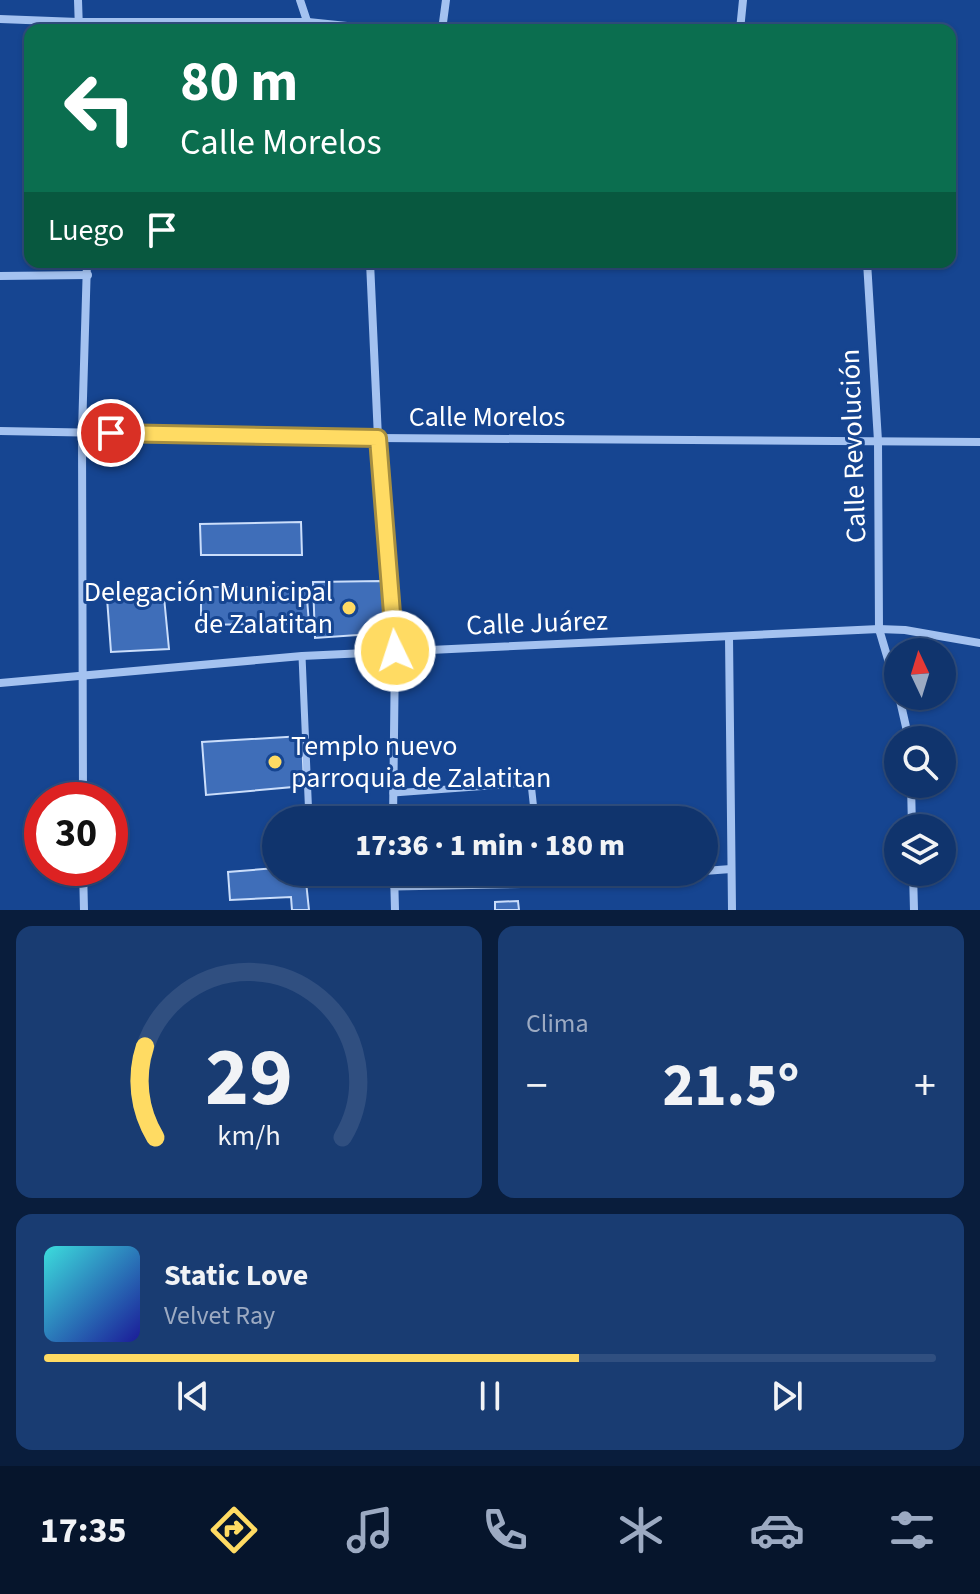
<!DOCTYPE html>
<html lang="es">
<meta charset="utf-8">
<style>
:root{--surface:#10346d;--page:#193c72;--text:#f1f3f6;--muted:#9caac2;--line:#304f80;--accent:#ffdb63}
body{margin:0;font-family:"Source Sans 3",sans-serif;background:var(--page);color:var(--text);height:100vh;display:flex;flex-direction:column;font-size:30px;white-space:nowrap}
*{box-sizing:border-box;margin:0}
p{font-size:26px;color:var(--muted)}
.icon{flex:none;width:44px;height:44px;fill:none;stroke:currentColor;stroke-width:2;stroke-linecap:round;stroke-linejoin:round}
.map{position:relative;height:910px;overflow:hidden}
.details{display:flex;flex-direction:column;gap:16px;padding:16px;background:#091d3c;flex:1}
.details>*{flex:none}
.top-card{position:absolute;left:24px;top:24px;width:932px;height:244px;border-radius:16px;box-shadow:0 2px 6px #0004,0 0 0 2px var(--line);background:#0b6e4f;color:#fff;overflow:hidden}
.needle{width:52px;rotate:356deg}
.tools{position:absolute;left:884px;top:638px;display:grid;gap:16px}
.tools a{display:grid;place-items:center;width:72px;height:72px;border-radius:50%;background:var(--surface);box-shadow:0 2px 6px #0004,0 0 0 2px var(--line);font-size:40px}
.speed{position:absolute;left:24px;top:782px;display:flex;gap:16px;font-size:40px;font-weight:700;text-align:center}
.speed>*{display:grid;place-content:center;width:104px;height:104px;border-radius:50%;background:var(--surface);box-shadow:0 2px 6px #0004,0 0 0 2px var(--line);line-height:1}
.speed .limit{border:12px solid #d22;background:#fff;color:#111}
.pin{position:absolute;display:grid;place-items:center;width:68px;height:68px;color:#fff;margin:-34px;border:4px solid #fff;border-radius:50%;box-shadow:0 2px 8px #0007}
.me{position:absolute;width:88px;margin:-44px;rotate:356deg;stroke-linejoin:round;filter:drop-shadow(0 0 6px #0008)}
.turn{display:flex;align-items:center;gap:28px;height:168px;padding:0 24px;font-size:36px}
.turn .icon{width:104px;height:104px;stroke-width:2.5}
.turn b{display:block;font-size:56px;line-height:68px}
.then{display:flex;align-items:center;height:76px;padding:0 24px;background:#0003;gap:16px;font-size:30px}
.big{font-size:60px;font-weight:800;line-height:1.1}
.details .card{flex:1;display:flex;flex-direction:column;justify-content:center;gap:12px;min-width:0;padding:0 28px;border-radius:16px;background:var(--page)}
.details .dial{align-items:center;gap:0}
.dial svg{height:208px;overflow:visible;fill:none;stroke:var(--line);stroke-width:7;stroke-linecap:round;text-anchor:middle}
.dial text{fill:var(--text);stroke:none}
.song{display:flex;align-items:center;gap:24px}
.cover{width:96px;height:96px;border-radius:12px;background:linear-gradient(135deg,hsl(180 70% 55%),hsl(240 70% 35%))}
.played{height:8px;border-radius:4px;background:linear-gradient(90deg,var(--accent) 60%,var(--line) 60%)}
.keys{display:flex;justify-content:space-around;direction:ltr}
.heat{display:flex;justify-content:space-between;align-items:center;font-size:44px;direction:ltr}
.details .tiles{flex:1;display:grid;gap:16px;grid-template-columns:1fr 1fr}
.card:last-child{grid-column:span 2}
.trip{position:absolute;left:262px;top:806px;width:456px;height:80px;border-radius:40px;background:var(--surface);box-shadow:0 2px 6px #0004,0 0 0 2px var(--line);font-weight:800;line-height:80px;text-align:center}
.tab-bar{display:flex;height:128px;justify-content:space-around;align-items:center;background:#06152c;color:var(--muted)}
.tab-bar .icon{width:56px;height:56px}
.tab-bar .current{color:var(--accent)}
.tab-bar b{font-size:36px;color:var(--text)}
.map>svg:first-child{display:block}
.building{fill:#3f6eb9;stroke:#cbdefb;stroke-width:2}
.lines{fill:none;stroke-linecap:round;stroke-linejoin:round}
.pedestrian{stroke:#a4c2f0;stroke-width:7}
.minor{stroke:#a4c2f0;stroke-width:8}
.route-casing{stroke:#a68e40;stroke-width:20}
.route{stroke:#ffdb63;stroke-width:14}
.poi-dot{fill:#ffdb63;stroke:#164591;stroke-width:3}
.labels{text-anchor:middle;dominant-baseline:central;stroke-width:6;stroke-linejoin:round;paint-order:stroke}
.street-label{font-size:28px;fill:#fff;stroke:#164591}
.poi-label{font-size:28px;fill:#fff;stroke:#164591;text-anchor:end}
</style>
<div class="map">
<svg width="980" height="910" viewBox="0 0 980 910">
<rect width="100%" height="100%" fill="#164591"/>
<g class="building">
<polygon points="301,522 302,555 201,555 200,524"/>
<polygon points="381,581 386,633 315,638 313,582"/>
<polygon points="201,587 306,587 309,623 201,625"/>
<polygon points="164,597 169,649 111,652 107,598"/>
<polygon points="302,736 304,786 206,795 202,742"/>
<polygon points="276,868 276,872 305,872 309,910 292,910 291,897 230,900 228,872"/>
<polygon points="518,901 519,910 495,910 495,902"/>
</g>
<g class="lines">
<g class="pedestrian">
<polyline points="302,656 309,820"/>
<polyline points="393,793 531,783 535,820"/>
<polyline points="394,887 548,884 613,878"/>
</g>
<g class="minor">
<polyline points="78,0 79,30"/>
<polyline points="300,0 310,30"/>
<polyline points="0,19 78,22 308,22 386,30"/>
<polyline points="442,30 446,0"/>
<polyline points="740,30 743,0"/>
<polyline points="370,262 378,438 395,651 393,820"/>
<polyline points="867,262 878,441 879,629 898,693"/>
<polyline points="0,276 88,275"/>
<polyline points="0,431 378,438 980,442"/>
<polyline points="729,637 732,910"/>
<polyline points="0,683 302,656 879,629 905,630 980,643"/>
<polyline points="899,696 909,740"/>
<polyline points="911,784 912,828"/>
<polyline points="83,800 82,432 87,262"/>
<polyline points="83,868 84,910"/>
<polyline points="704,871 731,869"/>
<polyline points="394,872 395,910"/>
<polyline points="913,872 914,910"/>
<polyline points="613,878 691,872"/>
</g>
</g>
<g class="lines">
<defs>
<polyline id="route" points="111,433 378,438 395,651"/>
</defs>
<use href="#route" class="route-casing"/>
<use href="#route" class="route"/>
</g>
<g class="poi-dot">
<circle cx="349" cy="608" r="8"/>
<circle cx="275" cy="762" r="8"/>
</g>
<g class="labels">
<g class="street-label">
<text x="487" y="417">Calle Morelos</text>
<text transform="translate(853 446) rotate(-92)">Calle Revolución</text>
<text transform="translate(537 623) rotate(-2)">Calle Juárez</text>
</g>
<g class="poi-label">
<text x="333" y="592">Delegación Municipal<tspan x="333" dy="32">de Zalatitan</tspan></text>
<text x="291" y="746" text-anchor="start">Templo nuevo<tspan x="291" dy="32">parroquia de Zalatitan</tspan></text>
</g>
</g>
</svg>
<div class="tools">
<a><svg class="needle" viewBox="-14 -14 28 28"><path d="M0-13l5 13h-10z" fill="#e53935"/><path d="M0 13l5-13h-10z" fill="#9caac2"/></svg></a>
<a><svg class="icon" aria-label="search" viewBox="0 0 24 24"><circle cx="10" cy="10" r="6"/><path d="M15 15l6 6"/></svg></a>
<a><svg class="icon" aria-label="layers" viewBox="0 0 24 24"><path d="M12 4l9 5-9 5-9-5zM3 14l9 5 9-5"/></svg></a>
</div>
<div class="speed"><div class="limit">30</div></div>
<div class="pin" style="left:111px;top:433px;background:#d93025"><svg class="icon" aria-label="arrive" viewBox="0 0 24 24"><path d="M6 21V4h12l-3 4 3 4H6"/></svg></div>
<svg class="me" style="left:395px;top:651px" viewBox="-20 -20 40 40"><circle r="17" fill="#ffdb63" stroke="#fff" stroke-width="3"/><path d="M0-11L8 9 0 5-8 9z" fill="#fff"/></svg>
<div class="trip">17:36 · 1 min · 180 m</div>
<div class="top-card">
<div class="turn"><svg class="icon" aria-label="left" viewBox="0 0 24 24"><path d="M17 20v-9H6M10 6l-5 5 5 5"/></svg><div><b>80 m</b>Calle Morelos</div></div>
<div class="then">Luego<svg class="icon" aria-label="arrive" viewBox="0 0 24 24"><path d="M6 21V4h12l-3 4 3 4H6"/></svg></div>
</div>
</div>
<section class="details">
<div class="tiles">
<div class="card dial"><svg viewBox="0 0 100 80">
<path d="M14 69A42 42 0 1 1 86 69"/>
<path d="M14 69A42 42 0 0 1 10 34" stroke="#ffdb63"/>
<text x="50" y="56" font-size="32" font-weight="700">29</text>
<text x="50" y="72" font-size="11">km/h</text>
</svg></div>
<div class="card"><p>Clima</p>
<div class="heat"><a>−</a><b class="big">21.5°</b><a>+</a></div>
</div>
<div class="card">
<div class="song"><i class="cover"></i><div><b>Static Love</b><p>Velvet Ray</p></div></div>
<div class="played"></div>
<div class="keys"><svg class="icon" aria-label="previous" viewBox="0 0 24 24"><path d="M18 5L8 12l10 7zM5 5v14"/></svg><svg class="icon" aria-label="pause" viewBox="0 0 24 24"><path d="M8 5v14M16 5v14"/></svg><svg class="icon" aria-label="next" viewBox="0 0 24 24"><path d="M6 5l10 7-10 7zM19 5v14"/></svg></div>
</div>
</div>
</section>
<nav class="tab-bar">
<b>17:35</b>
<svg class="icon current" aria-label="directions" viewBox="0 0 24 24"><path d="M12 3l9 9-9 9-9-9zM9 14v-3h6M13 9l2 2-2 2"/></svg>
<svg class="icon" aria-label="music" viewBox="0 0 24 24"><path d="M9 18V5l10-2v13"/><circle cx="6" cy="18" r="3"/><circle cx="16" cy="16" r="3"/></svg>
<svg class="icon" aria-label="phone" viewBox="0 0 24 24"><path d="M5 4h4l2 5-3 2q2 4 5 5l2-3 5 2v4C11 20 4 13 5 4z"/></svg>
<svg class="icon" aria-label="climate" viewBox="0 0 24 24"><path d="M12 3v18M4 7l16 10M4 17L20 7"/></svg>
<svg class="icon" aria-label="car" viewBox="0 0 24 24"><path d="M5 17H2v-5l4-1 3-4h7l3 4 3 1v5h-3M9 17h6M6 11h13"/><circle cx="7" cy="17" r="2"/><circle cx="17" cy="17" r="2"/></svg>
<svg class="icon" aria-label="filters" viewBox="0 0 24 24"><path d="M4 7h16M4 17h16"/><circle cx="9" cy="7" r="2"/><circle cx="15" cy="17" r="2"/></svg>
</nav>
